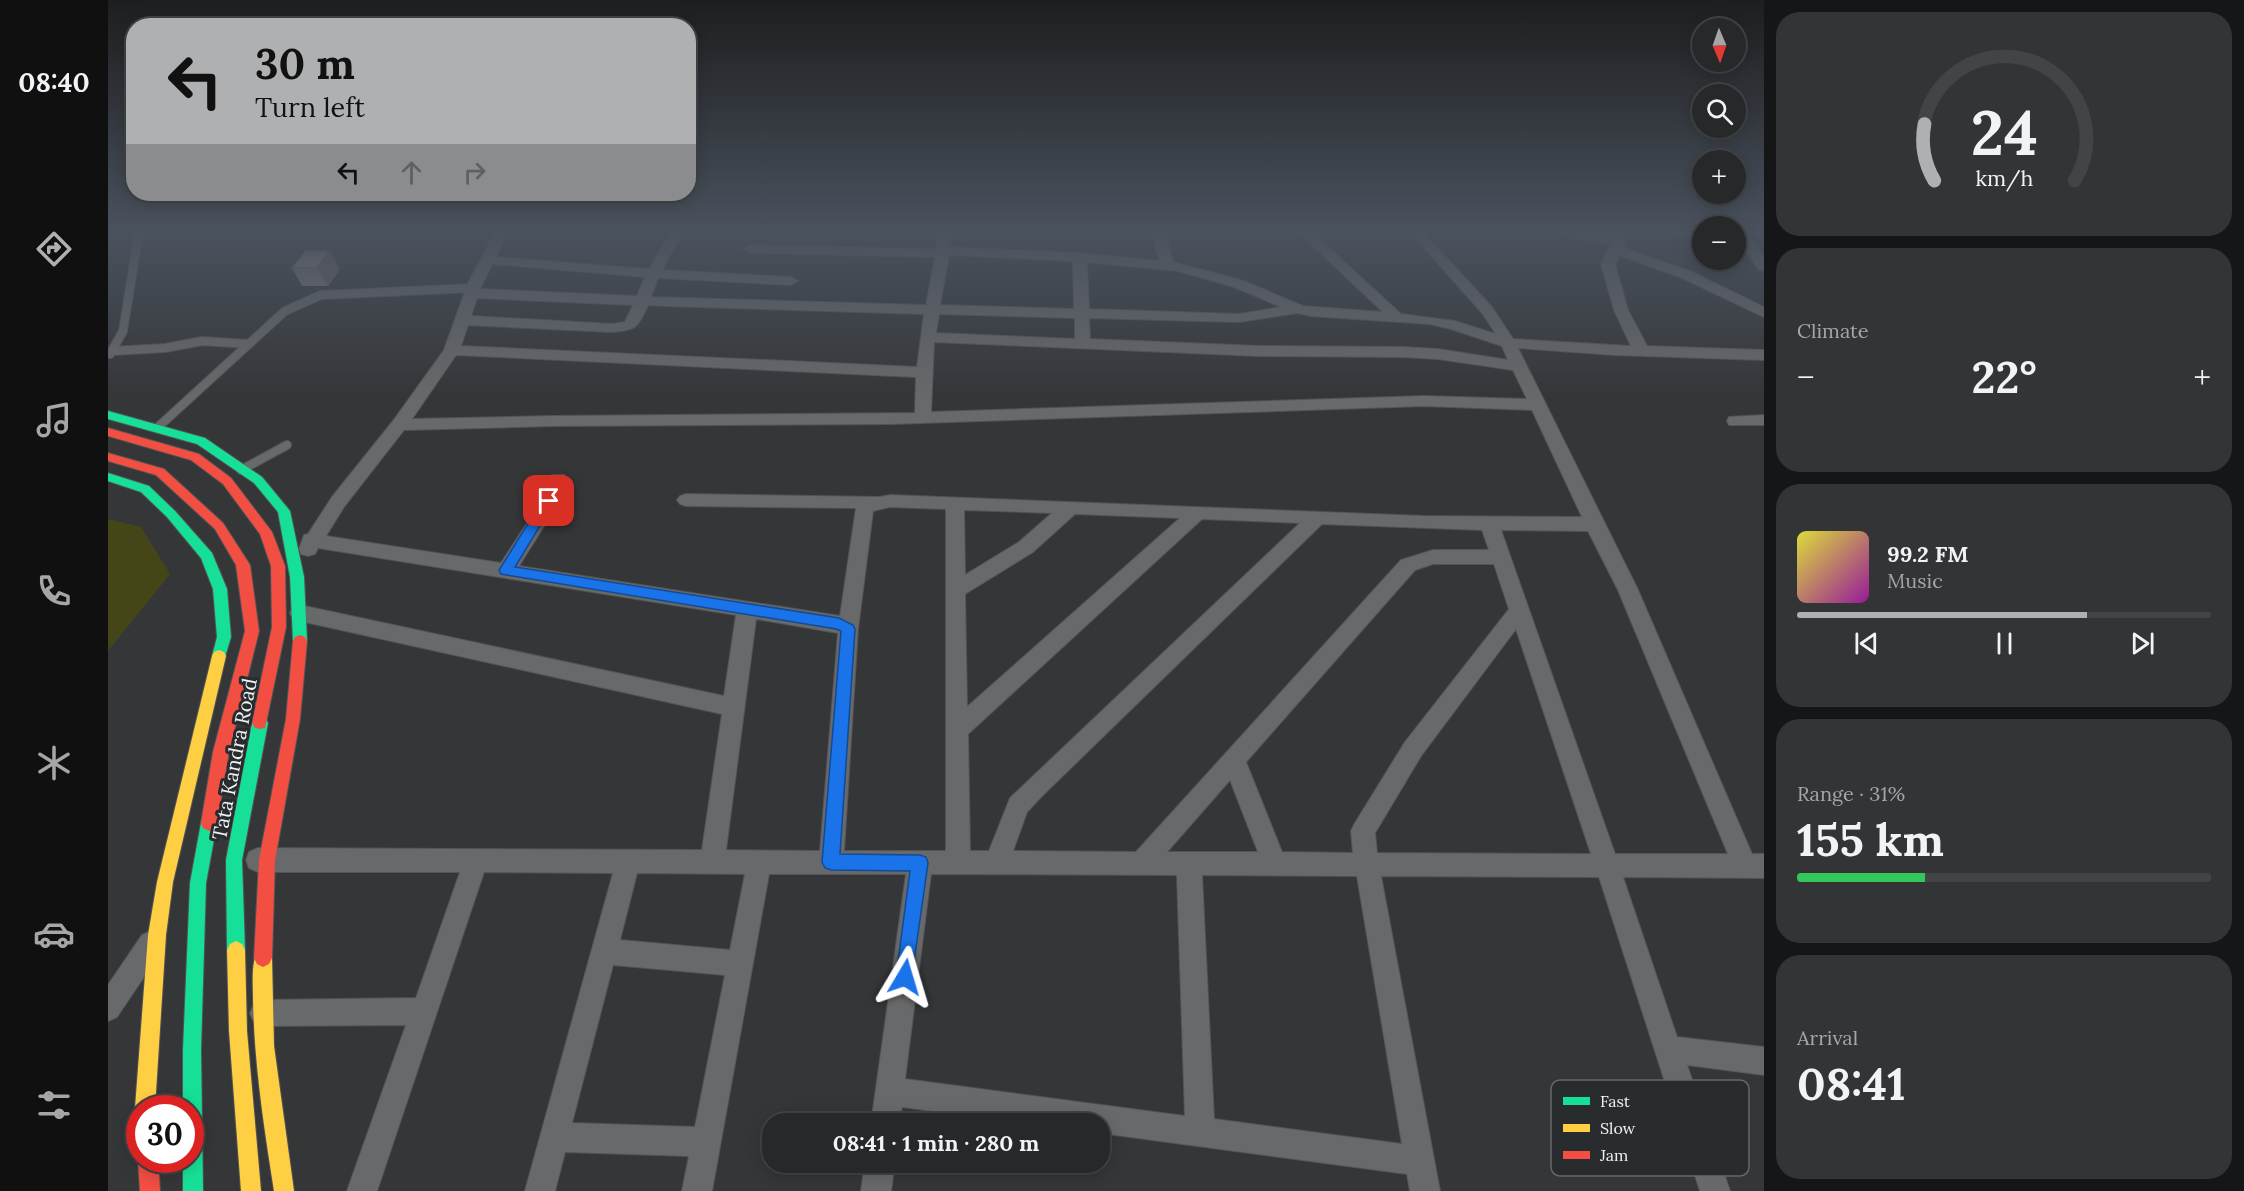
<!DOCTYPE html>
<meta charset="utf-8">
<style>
:root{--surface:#27282a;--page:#333436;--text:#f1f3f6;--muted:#a4a6a8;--line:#434447;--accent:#aeb0b2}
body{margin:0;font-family:Lora,serif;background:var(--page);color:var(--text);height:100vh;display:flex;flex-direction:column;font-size:22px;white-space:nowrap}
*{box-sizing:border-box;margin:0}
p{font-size:20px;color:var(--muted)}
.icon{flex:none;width:33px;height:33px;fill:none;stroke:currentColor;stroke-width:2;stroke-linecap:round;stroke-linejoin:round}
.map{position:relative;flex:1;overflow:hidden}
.panel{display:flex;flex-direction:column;gap:12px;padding:12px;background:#151617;width:480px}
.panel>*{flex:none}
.guide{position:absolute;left:18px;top:18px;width:570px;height:183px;border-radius:24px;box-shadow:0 3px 15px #0003,0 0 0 2px var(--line);background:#aeb0b2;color:#111;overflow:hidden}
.needle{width:39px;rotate:178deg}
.buttons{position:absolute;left:1584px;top:18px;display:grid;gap:12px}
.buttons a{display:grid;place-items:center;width:54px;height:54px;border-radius:50%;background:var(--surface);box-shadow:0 3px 15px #0003,0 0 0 2px var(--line);font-size:30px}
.speed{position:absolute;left:18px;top:1095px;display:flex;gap:12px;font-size:30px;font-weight:700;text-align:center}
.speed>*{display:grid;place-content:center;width:78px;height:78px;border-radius:50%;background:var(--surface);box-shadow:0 3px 15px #0003,0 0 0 2px var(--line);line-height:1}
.speed .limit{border:9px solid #d22;background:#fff;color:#111}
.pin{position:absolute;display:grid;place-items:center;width:51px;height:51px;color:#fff;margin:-26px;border-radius:12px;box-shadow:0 3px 9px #0006}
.me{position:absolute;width:66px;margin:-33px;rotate:7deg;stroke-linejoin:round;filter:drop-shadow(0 0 4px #0008)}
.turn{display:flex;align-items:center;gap:21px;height:126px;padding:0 30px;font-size:27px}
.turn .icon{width:78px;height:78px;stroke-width:2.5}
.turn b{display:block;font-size:42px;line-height:51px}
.lanes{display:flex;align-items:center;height:57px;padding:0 30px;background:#0003;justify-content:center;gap:30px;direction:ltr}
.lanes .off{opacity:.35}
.big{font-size:45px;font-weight:700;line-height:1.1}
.panel .widget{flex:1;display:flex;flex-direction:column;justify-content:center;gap:9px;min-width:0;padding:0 21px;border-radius:24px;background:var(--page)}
.panel .dial{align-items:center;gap:0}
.dial svg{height:156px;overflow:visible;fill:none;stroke:var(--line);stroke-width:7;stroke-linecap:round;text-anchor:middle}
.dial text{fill:var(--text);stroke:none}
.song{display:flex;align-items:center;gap:18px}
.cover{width:72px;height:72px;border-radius:9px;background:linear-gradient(135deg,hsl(60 70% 55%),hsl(300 70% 35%))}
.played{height:6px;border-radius:3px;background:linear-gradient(90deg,var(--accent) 70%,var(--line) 70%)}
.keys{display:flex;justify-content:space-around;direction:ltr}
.heat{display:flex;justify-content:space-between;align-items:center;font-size:33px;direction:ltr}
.charge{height:9px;border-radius:4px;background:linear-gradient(90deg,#34c759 31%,var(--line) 0)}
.trip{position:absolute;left:654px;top:1113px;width:348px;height:60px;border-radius:24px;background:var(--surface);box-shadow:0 3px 15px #0003,0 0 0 2px var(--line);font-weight:700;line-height:60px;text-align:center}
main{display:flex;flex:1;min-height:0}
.tabs{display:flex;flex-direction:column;width:108px;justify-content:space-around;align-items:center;background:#101011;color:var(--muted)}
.tabs .icon{width:42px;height:42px}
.tabs .selected{color:var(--accent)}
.tabs b{font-size:27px;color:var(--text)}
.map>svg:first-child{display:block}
.green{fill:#454617}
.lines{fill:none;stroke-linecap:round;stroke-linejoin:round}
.lane-casing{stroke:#535456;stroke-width:10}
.street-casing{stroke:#535456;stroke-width:2}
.fast-casing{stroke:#535456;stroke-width:2}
.slow-casing{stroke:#535456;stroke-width:2}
.jam-casing{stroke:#535456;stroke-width:2}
.lane{stroke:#68696a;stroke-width:8}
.street{fill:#68696a;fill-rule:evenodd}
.fast{fill:#16e098;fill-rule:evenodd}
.slow{fill:#ffcf43;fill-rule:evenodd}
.jam{fill:#f24e42;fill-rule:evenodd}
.wall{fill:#7e7676}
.shaded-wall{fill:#676060}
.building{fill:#938989;stroke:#676060;stroke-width:1.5}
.route{fill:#1a73e8;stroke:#114b97;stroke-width:1.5}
.labels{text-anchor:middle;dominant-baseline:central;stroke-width:6;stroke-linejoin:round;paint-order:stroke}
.street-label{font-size:20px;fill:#f0f1f3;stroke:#292c2f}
.key{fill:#292c2f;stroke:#65676a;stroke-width:1.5}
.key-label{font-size:16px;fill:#f0f1f3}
</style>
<main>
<nav class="tabs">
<b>08:40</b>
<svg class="icon selected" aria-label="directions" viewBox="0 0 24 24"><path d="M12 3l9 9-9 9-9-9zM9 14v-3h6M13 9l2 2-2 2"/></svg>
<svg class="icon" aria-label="music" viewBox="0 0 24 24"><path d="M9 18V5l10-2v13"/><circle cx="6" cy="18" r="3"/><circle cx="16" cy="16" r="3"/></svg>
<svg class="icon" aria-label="phone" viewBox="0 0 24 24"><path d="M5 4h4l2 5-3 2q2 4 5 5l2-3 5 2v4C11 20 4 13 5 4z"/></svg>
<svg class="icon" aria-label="climate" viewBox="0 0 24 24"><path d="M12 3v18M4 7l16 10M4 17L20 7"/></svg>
<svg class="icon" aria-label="car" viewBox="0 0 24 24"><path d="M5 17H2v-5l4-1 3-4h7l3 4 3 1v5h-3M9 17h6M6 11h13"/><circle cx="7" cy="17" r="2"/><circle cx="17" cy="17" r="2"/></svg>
<svg class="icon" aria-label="filters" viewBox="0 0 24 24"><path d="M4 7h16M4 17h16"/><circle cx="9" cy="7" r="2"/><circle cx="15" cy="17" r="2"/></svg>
</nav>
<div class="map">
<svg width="1656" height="1191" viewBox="0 0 1656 1191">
<rect width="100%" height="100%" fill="#343638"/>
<polygon class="green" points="0,519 33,527 62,574 0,651"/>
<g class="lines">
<defs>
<g id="lane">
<polyline points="4,351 57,348 94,341 141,344"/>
<polyline points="2,354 15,331 31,232"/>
<polyline points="49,428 177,311 213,295 365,288"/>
<polyline points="133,470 179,445"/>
</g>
<g id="street">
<path d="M 387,232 L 400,232 L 388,257 L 541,269 L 562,232 L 575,232 L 554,270 L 683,277 L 690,281 L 683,285 L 550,278 L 543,297 L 818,305 L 827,257 L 642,253 L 635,249 L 642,245 L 828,249 L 831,232 L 845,232 L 842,247 L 972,253 L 1051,261 L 1044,232 L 1058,232 L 1065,262 L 1136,281 L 1195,306 L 1275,312 L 1190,232 L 1204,232 L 1293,314 L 1347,321 L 1388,334 L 1374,313 L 1302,232 L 1315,232 L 1384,307 L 1405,339 L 1523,346 L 1506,310 L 1493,264 L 1503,244 L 1458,236 L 1452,232 L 1482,232 L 1503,236 L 1503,232 L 1517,232 L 1516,247 L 1519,249 L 1584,272 L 1656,307 L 1656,317 L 1574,278 L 1511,255 L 1507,264 L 1520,310 L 1539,346 L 1656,350 L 1656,360 L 1507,355 L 1410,348 L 1530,590 L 1644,854 L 1656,854 L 1656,878 L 1515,877 L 1569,1037 L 1656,1047 L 1656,1075 L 1579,1065 L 1622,1191 L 1592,1191 L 1491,877 L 1273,876 L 1332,1191 L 1302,1191 L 1299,1174 L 992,1133 L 992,1124 L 921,1124 L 794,1107 L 791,1124 L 763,1124 L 798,874 L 661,874 L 604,1191 L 574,1191 L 581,1156 L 457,1152 L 447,1191 L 417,1191 L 505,873 L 376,872 L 269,1191 L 239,1191 L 298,1025 L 155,1026 L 146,1022 L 142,1013 L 146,1004 L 155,1000 L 308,998 L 352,872 L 150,872 L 141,868 L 138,860 L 141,852 L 150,848 L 594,850 L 614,714 L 192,621 L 185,619 L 182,613 L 185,607 L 192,605 L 616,696 L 628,615 L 210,548 L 207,554 L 200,556 L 193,554 L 191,549 L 196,535 L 200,534 L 224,497 L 285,421 L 336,350 L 360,283 ZM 841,255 L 965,261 L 966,309 L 832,305 ZM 979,262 L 1070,271 L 1126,287 L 1173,307 L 1131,314 L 981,309 ZM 384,264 L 537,277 L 529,296 L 372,289 ZM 369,298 L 525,305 L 517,322 L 504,324 L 363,316 ZM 540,305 L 558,306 L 816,314 L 809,367 L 353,346 L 360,325 L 504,332 C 528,330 530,328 540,305 ZM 1190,313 L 1203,316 L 1322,324 L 1343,329 L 1394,346 L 1400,360 L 1330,349 L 1295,347 L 1151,346 L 982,339 L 981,318 L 1131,322 ZM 831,314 L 967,318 L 967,339 L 828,333 ZM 826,342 L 1151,356 L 1295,357 L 1330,359 L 1405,370 L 1419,399 L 1316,396 L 823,412 ZM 348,355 L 808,377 L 807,413 L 444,416 L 304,419 ZM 1316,406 L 1424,410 L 1474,517 L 1315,516 L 782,495 L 772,497 L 578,494 L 572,496 L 569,500 L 572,504 L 578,506 L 748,508 L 732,616 L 411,566 L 438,523 L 459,479 L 456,475 L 444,475 L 421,520 L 393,563 L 218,536 L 236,507 L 296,430 L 444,426 L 783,424 ZM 782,507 L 838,509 L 838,851 L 736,851 L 750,629 L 765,511 ZM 856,510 L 944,513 L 911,542 L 857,575 ZM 967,514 L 1072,518 L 859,707 L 857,594 L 925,552 ZM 1094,519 L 1192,523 L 902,798 L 881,851 L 862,851 L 860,734 ZM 1214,524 L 1374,530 L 1381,550 L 1325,550 L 1293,560 L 1028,852 L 905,851 L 919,812 L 934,796 ZM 1393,530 L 1480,531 L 1510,590 L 1620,854 L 1507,854 ZM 1325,564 L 1386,564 L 1401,609 L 1297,742 L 1247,823 L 1243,831 L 1245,853 L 1174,852 L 1138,762 L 1307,570 ZM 648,619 L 730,633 L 712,851 L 618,850 ZM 1408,629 L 1483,854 L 1269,853 L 1267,833 L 1313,756 ZM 1122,780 L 1150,852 L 1059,852 ZM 529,873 L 637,874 L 622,950 L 512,940 ZM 823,874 L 1069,875 L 1077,1116 L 797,1079 ZM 1094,875 L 1249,876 L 1294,1144 L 1106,1119 ZM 505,965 L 617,975 L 587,1127 L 464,1123 Z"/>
<polygon points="1563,232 1583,232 1594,236 1594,244"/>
<polygon points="1628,232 1638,232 1656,257 1656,271 1651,270 1628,236"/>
<polygon points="1656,415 1656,425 1621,425 1619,421 1621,417"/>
<polygon points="43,931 52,935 56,944 52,953 9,1017 0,1021 0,985 34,935"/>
<polygon points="757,1162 787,1162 783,1191 753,1191"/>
</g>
<g id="fast">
<polygon points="0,411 97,438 154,477 182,511 196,577 199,641 197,645 187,645 185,641 182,577 170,512 146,483 89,444 0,419"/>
<polygon points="0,473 41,486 67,511 104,553 119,589 123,637 116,660 111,662 106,660 104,656 109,637 105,589 93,558 59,517 33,492 0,481"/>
<polygon points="152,717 157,718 160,723 134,860 137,950 134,956 128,959 122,956 119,950 118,860 144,723 147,718"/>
<polygon points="101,815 107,818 109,823 98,883 93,1050 95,1191 75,1191 75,1160 82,1160 82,1108 75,1108 75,1050 82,883 93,823 95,818"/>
</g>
<g id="slow">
<polygon points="111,650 116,652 118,656 65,882 58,935 47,1108 32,1108 32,1116 27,1108 40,935 49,882 104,656 106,652"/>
<polygon points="128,941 134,944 137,950 139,1031 153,1191 133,1191 121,1031 119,950 122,944"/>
<path d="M 155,949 L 161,952 L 164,958 L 166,1046 L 186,1191 L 166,1191 C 156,1127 146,1063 145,998 C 145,983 143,965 149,952 Z"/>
</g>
<g id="jam">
<polygon points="0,428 91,454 123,478 164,532 177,566 178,627 157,728 152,729 147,728 144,723 164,627 163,566 152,534 115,484 83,460 0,436"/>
<polygon points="0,453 56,469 115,523 142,565 151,631 121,752 109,823 107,828 101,831 95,828 93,823 105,752 137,631 128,565 107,529 48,475 0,461"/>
<polygon points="192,635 197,637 199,641 192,719 167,860 164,958 161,964 155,967 149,964 146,958 151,860 178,719 185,641 187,637"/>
<polygon points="32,1156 32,1160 50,1160 52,1191 32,1191 30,1160"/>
</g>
</defs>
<use href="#lane" class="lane-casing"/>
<use href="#street" class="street-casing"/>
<use href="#fast" class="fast-casing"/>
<use href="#slow" class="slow-casing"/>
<use href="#jam" class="jam-casing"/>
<use href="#lane" class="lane"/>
<use href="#street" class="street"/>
<use href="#fast" class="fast"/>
<use href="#slow" class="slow"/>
<use href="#jam" class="jam"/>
</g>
<polygon class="wall" points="197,251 232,269 220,286 194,286 184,268"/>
<polygon class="shaded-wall" points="222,251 232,269 220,286 209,268"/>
<polygon class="building" points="197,251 222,251 209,268 184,268"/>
<linearGradient id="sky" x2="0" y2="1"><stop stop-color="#1d1e1f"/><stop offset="0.58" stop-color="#4a525e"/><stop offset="1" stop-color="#4a525e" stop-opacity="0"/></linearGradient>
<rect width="1656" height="399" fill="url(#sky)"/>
<polygon class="route" points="441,496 447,501 407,567 731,618 745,625 747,629 732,854 812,855 818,857 820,863 803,983 797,986 790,983 788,977 802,871 723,870 717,868 714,862 733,631 728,629 393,574 391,570 393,567 436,498"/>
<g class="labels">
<g class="street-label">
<text transform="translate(126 759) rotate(-79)">Tata Kandra Road</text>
</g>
</g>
<rect x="1443" y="1080" width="198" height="96" rx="9" class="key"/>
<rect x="1455" y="1097" width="27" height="8" fill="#16e098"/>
<rect x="1455" y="1124" width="27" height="8" fill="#ffcf43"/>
<rect x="1455" y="1151" width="27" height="8" fill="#f24e42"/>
<g class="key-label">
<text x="1492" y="1107">Fast</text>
<text x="1492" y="1134">Slow</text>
<text x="1492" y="1161">Jam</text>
</g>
</svg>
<div class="buttons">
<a><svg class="needle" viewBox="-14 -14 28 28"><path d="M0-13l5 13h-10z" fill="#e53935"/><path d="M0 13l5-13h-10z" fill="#a4a6a8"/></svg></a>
<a><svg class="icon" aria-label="search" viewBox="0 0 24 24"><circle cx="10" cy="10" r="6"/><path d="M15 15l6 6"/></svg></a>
<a>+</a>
<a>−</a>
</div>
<div class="speed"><div class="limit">30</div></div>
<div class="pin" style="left:441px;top:501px;background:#d93025"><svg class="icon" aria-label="arrive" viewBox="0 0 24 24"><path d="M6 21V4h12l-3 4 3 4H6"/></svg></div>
<svg class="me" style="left:797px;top:977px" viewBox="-20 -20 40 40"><path d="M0-17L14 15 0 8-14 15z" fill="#1a73e8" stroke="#fff" stroke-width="4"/></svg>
<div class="trip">08:41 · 1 min · 280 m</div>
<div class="guide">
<div class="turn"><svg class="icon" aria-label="left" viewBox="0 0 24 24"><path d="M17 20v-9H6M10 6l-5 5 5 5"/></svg><div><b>30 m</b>Turn left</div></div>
<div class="lanes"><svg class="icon" aria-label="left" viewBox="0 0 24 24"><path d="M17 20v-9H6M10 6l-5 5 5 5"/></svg><svg class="icon off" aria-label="ahead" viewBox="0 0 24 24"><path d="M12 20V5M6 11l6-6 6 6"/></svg><svg class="icon off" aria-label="right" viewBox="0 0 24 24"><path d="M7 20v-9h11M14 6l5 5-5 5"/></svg></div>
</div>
</div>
<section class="panel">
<div class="widget dial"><svg viewBox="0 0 100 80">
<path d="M14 69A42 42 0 1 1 86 69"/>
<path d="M14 69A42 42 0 0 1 9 40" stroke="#aeb0b2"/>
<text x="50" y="56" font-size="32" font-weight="700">24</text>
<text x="50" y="72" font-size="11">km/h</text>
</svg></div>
<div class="widget"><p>Climate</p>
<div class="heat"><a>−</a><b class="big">22°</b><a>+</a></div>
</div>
<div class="widget">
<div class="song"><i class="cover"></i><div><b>99.2 FM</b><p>Music</p></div></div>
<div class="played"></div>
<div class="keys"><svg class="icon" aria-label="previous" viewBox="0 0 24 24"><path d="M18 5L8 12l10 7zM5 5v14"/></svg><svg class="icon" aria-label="pause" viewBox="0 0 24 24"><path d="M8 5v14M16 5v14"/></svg><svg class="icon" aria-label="next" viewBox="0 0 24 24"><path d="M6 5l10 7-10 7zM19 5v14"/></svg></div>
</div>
<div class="widget"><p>Range · 31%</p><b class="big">155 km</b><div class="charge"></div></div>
<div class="widget"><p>Arrival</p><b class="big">08:41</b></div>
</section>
</main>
